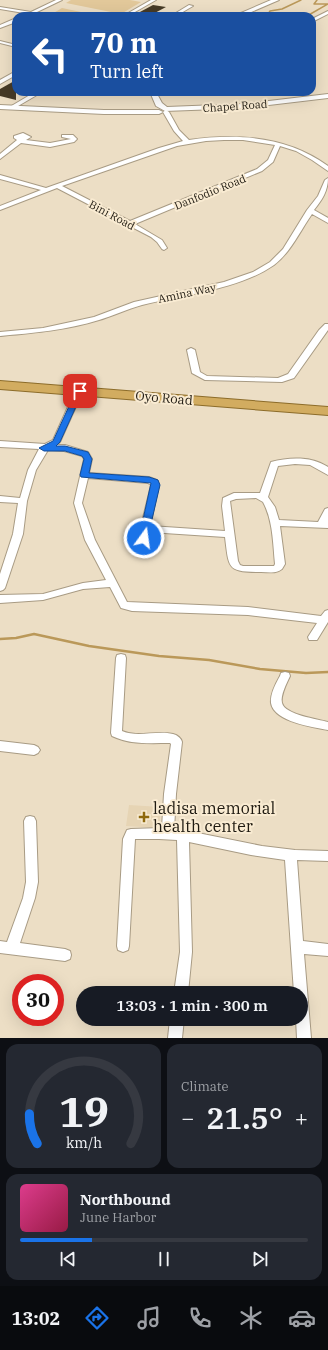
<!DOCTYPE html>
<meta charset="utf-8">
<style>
:root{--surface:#171b24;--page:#242831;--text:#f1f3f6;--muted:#9ea1a6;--line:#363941;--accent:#1a73e8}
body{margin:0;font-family:"IBM Plex Serif",serif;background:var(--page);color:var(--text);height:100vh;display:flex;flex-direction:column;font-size:15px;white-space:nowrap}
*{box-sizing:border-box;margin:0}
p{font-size:13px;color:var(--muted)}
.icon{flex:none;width:22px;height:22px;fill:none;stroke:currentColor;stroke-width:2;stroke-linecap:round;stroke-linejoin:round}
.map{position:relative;height:1038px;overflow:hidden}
.drawer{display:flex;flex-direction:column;gap:6px;padding:6px;background:#0d0f14;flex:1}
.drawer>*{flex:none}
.hud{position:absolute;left:12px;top:12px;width:304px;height:84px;border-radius:12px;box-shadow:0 4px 16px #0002;background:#1a4fa0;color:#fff;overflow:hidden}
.speed{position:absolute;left:12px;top:974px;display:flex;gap:8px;font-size:20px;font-weight:700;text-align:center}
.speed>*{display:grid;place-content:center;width:52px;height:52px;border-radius:50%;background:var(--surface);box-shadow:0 4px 16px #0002;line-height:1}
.speed .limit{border:6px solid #d22;background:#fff;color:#111}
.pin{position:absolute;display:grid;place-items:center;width:34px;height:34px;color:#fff;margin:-17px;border-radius:8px;box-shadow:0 2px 6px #0006}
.me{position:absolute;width:44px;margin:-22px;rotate:14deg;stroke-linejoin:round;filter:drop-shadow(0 0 3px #0008)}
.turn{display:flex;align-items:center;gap:14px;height:84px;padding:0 12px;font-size:18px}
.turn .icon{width:52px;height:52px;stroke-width:2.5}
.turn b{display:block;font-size:28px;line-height:34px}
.big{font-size:30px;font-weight:600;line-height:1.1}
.drawer .widget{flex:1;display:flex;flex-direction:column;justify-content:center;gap:6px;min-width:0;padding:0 14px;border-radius:12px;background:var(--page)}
.drawer .dial{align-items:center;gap:0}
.dial svg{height:104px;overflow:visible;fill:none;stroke:var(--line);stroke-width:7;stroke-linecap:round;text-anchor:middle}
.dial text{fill:var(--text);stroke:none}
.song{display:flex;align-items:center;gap:12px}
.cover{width:48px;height:48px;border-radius:6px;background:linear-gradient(135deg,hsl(330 70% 55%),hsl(340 70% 35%))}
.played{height:4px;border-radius:2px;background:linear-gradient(90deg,var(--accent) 25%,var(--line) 25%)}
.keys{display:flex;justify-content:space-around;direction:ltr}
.heat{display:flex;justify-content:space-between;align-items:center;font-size:22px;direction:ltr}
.drawer .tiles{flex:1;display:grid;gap:6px;grid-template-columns:1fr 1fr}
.widget:last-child{grid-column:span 2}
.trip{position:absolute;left:76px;top:986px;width:232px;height:40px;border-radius:20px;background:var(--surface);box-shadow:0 4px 16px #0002;font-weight:600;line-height:40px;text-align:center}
.tab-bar{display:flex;height:64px;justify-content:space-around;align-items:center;background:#090b0e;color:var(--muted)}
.tab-bar .icon{width:28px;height:28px}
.tab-bar .selected{color:var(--accent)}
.tab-bar b{font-size:18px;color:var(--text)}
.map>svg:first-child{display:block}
.built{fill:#e6d4b4}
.green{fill:#e2c89a}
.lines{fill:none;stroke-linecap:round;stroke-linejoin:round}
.stream-far1{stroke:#ba9859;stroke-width:1.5}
.stream{stroke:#ba9859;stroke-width:2.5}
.building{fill:#463a26}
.minor-casing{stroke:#a89b84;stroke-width:2}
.tertiary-casing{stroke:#a89b84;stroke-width:2}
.trunk-casing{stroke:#8c6c2a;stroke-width:2}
.minor{fill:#fff;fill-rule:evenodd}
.tertiary{fill:#fff;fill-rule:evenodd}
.trunk{fill:#d2ac60;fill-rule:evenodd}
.route{fill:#1a73e8;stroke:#114b97}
.poi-dot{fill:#8f690e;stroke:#f9ebd2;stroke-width:1.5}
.labels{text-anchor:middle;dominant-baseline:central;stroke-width:4;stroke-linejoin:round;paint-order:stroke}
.far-street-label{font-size:11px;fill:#1f1a11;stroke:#f9ebd2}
.street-label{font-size:13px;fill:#1f1a11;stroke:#f9ebd2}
.near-poi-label{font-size:16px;fill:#1f1a11;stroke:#f9ebd2;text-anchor:start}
</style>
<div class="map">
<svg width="328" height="1038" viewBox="0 0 328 1038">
<rect width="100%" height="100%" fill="#ecdec5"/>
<polygon class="built" points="129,805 161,807 159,828 126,826"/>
<g class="green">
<polygon points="71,0 130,0 141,2 121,14 66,3"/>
<polygon points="62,8 100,16 62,16 52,14"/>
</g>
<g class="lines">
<g class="stream-far1">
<polyline points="267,16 270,11 282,9 301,0"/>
<polyline points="307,16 328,4 314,4 317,0"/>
</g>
<polyline class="stream" points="0,639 16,638 34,634 89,646 159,656 209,660 260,669 306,673 328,672"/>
</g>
<g class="building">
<polygon points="153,5 166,7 151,15 138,13"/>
<polygon points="16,80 16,100 0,96 0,89"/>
</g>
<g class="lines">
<defs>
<g id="minor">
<polygon points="56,0 62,0 37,12 53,16 42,16 0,9 0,7 31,12"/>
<polygon points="151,0 156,0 128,16 123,16"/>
<polygon points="189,5 193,6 176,16 171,16"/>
<polygon points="328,11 328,14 312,22 312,19"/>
<polygon points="14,19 16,19 16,22 0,28 0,25"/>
<polygon points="0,41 16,45 16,47 0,43"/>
<polygon points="16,71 16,75 0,84 0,80"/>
<polygon points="35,92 42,92 13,109 8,108"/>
<path d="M 166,110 L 169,112 L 179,130 L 189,140 C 237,133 287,136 328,166 L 328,171 L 312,160 L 296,151 L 280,146 L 273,162 L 262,171 L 135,224 L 162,240 L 167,248 L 164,250 L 162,249 L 157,242 L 151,237 L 57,188 L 0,210 L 0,206 L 41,190 L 0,179 L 0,175 L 46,188 L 159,148 L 183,141 L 174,131 L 163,112 ZM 224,140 L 243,140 L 275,145 L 268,160 L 257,169 L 130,221 L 62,186 L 177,146 L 206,141 Z"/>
<polygon points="23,133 31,137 26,140 50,143 71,139 62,137 62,135 73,135 77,139 74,142 50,147 21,143 0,159 0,154 17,140 14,138 14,136"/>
<path d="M 328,178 C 328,191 322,200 314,210 L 328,218 L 328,223 L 312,214 C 300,231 291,252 274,265 C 240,289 182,295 142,305 C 127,309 113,316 99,320 C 67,330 33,333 0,336 L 0,332 L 43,328 L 94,317 L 134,302 L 224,282 L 253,272 L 270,262 L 283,249 L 307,210 L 318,196 L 325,180 Z"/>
<polygon points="325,324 328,324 328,330 294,378 282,382 205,380 192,373 187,350 191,348 195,350 200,372 207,376 278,378 288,374 319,330"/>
<path d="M 76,389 L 82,389 L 83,391 L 60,442 L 57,445 L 65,445 L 88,452 L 92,459 L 89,473 L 149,477 L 157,480 L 159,485 L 150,526 L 225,531 L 222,506 L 223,498 L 234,493 L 260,493 L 271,462 C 289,457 312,456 328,467 L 328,475 L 310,465 L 295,464 L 278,466 L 268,497 L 275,507 L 279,520 L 318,522 L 325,509 L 328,508 L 328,528 L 280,526 L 285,564 L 282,569 C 276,574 269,572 261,572 C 227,572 229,569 225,537 L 149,532 L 144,549 L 138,549 L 136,547 L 151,485 L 148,483 L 88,478 L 82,503 L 95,540 L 127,602 L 248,607 L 321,616 L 325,611 L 328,610 L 328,622 L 317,640 L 309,640 L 308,637 L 317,623 L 248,615 L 132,611 L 121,608 L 110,587 L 83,589 L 43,600 L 0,603 L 0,595 L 43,594 L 83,583 L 106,580 L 85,540 L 74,503 L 84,459 L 82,456 L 64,451 L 48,450 L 36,470 L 27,501 L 23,534 L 5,588 L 3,590 L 0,591 L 0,574 L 13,534 L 18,503 L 0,502 L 0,496 L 20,498 L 28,470 L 39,449 L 0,447 L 0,441 L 45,444 L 53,440 ZM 256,498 L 263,502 C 273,520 273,544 275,564 L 274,566 L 243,566 L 240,565 L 238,561 L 230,501 L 236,499 Z"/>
<path d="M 121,654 L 125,655 L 126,658 L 122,731 C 138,738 156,730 173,734 C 177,735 181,738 182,742 L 176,794 L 174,830 L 183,830 L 262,846 L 295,850 L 328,851 L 328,861 L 297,860 L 303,941 L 328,944 L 328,956 L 304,954 L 311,1038 L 297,1038 L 296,1019 L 301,1019 L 301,993 L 294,993 L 285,860 L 251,855 L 189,842 L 192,952 L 188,993 L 174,993 L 180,952 L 177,840 L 159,839 L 135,839 L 129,946 L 128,950 L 123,952 L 118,950 L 117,946 L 123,839 L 127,830 L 131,829 L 162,828 L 164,794 L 171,744 L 170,743 C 150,743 131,745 112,736 L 111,733 L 116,658 L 117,655 Z"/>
<path d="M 285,672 L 289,673 L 290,676 C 287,683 280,695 282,703 C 285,715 318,719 328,722 L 328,730 C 313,727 274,722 271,703 C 270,694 276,683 280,676 L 281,673 Z"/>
<polygon points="0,741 34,745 38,747 40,750 38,753 34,755 0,751"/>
<polygon points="30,816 34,817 36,821 38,882 35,898 20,943 65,949 70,951 71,955 70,959 65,961 0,953 0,941 7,942 23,898 26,882 24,821 26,817"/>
<polygon points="170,1019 184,1019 182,1038 168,1038"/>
</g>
<g id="tertiary">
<polygon points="271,0 279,0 242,16 234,16"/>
<polygon points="150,92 156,92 162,103 167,107 243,104 328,94 328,98 243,108 165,111 156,106"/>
<polygon points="0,105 104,110 159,110 163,112 159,114 104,114 0,109"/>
</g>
<polygon id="trunk" points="0,381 328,407 328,415 0,389"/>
</defs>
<use href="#minor" class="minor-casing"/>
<use href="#tertiary" class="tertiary-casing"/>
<use href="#trunk" class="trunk-casing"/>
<use href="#minor" class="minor"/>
<use href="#tertiary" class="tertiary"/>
<use href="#trunk" class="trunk"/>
</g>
<polygon class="route" points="80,389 83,391 60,442 56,446 65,446 88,452 92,459 89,473 149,477 158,480 160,485 147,541 140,541 139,538 151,483 81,477 80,475 84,459 82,456 65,451 44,451 39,448 53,441 76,391"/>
<path class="poi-dot" d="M142 811h4v4h4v4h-4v4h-4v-4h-4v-4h4z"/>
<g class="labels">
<g class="far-street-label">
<text transform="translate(235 106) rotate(-4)">Chapel Road</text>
<text transform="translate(210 192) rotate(-22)">Danfodio Road</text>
<text transform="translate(112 215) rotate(28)">Bini Road</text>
<text transform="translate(187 293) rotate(-12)">Amina Way</text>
</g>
<g class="street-label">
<text transform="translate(164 398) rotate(5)">Oyo Road</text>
</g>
<g class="near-poi-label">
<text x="153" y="808">ladisa memorial<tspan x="153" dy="18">health center</tspan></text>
</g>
</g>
</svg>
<div class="speed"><div class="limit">30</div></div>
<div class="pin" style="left:80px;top:391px;background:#d93025"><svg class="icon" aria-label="arrive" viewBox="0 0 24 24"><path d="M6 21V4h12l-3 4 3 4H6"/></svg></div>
<svg class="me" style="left:144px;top:538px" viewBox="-20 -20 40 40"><circle r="17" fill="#1a73e8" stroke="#fff" stroke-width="3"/><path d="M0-11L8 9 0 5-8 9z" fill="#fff"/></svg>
<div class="trip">13:03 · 1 min · 300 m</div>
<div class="hud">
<div class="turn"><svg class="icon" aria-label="left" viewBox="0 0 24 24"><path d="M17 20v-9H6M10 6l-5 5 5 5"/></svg><div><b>70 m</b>Turn left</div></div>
</div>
</div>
<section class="drawer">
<div class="tiles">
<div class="widget dial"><svg viewBox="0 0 100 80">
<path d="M14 69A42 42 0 1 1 86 69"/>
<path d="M14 69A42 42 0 0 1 8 46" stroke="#1a73e8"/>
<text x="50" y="56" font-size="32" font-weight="700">19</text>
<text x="50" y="72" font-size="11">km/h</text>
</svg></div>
<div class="widget"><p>Climate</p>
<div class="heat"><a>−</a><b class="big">21.5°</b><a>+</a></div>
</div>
<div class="widget">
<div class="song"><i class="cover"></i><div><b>Northbound</b><p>June Harbor</p></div></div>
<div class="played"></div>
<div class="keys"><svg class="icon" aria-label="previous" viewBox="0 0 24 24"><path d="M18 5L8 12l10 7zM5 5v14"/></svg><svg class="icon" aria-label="pause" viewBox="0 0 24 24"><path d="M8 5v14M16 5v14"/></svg><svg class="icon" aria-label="next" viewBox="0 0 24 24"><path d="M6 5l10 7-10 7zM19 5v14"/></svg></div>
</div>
</div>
</section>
<nav class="tab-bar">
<b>13:02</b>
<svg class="icon selected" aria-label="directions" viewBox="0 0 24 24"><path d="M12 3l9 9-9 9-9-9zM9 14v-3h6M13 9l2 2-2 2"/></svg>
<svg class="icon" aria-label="music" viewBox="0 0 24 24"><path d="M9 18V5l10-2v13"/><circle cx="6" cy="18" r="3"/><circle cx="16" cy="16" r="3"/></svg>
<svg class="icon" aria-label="phone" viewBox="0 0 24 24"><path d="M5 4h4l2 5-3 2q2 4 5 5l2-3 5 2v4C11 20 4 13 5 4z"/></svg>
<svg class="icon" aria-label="climate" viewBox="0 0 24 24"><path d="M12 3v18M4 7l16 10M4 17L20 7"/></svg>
<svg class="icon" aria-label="car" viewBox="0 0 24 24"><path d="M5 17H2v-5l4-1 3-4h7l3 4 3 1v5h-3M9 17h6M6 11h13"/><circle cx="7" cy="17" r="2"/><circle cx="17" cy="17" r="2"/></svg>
</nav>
